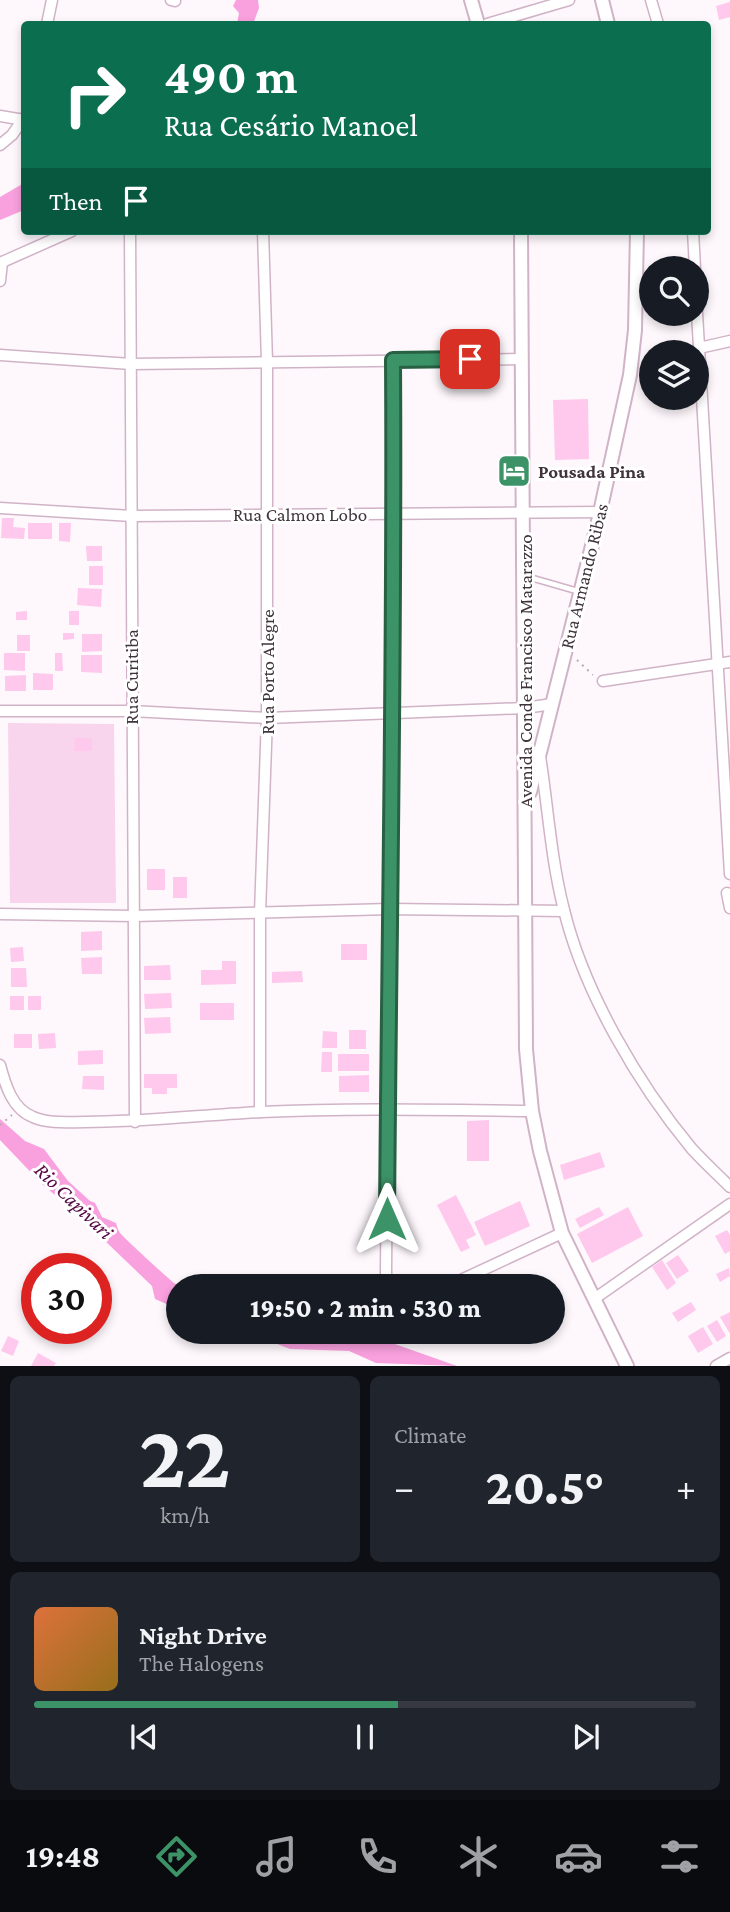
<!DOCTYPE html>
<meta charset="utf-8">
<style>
:root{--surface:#171b24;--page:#20242c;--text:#f1f3f6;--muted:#9ea1a6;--line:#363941;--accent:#3c9367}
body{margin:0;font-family:"Crimson Pro",serif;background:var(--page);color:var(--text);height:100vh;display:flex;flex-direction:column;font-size:26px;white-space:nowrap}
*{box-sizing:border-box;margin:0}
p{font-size:23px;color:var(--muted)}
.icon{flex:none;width:38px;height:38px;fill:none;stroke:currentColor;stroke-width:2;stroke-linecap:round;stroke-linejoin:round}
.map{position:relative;height:1366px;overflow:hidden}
.sheet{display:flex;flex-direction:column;gap:10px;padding:10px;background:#0d0f14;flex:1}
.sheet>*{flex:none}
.top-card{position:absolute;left:21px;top:21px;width:690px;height:214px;border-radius:7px;box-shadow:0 4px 10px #0003;background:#0b6e4f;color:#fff;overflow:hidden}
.buttons{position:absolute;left:639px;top:256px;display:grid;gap:14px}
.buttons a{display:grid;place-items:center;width:70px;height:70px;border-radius:50%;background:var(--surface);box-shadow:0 4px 10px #0003;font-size:35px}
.speed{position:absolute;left:21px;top:1253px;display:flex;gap:14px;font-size:35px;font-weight:700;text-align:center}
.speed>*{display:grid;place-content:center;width:91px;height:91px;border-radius:50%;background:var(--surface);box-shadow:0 4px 10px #0003;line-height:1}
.speed .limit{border:10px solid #d22;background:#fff;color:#111}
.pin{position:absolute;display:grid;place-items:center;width:60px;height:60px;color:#fff;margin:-30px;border-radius:14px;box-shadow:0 4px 10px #0006}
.me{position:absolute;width:77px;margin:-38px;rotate:0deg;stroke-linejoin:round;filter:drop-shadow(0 0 5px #0008)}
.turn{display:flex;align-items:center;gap:24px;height:147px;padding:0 28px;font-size:32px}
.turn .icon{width:91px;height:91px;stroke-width:2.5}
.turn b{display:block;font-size:49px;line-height:60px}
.then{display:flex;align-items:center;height:66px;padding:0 28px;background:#0003;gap:14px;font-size:26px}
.big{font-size:52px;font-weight:800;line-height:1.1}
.sheet .tile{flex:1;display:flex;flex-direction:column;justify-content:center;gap:10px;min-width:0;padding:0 24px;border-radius:10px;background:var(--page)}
.sheet .dial{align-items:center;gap:0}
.dial b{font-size:91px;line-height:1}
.song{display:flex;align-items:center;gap:21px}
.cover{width:84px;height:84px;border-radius:10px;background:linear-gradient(135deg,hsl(20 70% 55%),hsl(40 70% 35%))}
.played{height:7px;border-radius:4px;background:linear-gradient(90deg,var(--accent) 55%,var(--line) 55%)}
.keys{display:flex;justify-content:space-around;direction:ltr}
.heat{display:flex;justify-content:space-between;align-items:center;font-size:38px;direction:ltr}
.sheet .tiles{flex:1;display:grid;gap:10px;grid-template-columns:1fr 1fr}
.tile:last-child{grid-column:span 2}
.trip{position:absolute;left:166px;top:1274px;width:399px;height:70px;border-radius:35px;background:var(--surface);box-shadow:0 4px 10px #0003;font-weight:800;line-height:70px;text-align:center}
.tab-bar{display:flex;height:112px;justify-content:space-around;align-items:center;background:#090b0e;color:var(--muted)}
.tab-bar .icon{width:49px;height:49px}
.tab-bar .on{color:var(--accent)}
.tab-bar b{font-size:32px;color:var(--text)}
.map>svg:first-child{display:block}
.green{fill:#f8d5ec}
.water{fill:#f9a0de}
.building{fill:#ffc8ed}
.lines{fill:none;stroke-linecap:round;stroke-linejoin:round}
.service-casing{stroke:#d1b3c7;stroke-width:8}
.minor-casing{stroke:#d1b3c7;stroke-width:13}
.tertiary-casing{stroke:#d1b3c7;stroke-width:16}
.path{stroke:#b5adb2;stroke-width:2;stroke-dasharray:2 5;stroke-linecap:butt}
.service{stroke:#fff;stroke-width:4.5}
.minor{stroke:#fff;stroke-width:10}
.tertiary{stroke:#fff;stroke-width:12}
.route-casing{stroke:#276043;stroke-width:18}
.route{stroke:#3c9367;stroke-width:12}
.labels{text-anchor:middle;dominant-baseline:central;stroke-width:6;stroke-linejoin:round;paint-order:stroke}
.poi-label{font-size:19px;font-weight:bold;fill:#40343c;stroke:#fff;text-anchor:start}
.street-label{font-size:19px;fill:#40343c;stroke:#fff}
.water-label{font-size:21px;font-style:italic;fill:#550645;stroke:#fff}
</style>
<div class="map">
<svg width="730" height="1366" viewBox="0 0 730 1366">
<rect width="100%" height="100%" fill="#fef8fc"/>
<polygon class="green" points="8,723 114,724 116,903 10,903"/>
<g class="water">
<polygon points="236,0 258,0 259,8 253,24 237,24 239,13 233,6"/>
<polygon points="24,183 24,210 0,220 0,197"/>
<path d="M 0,1119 L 25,1141 L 44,1149 L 68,1181 L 90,1201 L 95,1203 L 102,1217 L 116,1223 C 117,1227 118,1230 120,1233 C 124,1238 175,1285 178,1286 L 178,1309 L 155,1299 L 152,1286 L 75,1212 L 42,1184 L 0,1140 Z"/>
<polygon points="205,1332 328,1332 334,1335 355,1337 356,1341 392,1343 457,1366 376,1363 349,1351 290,1349 272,1342 217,1340"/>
</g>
<g class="building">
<polygon points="730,2 730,17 719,20 716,6"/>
<polygon points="588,399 589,459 555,460 553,400"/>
<polygon points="2,518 14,518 13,527 25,528 24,539 1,538"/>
<rect x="28" y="523" width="24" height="16"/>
<polygon points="59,523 71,523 70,542 59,541"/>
<polygon points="86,546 102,546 102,561 87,561"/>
<rect x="89" y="566" width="14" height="19"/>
<polygon points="78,588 102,589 101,607 77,605"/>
<polygon points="27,611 27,620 16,620 16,612"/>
<rect x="69" y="611" width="10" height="14"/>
<polygon points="63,633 74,633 74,639 63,640"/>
<polygon points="82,634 102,634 102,651 82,652"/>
<rect x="17" y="635" width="13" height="16"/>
<polygon points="4,653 25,653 25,671 4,670"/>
<polygon points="55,653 62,653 63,671 55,671"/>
<polygon points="81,655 102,655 102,673 81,672"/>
<polygon points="33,673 53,674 53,690 33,690"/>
<polygon points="26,675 26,691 5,691 5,676"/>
<polygon points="75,738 92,738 92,751 74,751"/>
<rect x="147" y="869" width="18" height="21"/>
<rect x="173" y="877" width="14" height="21"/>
<polygon points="102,931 102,950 81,951 81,932"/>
<rect x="341" y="944" width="26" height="16"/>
<polygon points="23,947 24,961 11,962 10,948"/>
<polygon points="102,957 102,974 82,974 81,958"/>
<polygon points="222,961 236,961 236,984 201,985 201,970 222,970"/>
<polygon points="170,965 171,980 144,980 144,966"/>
<polygon points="11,968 26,968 27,987 11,987"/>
<polygon points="302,971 303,982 272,983 272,972"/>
<polygon points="171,993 172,1008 145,1009 144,994"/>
<rect x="10" y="996" width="14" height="14"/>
<rect x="28" y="996" width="13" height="14"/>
<rect x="200" y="1003" width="34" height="17"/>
<polygon points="170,1017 171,1033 145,1034 144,1018"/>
<rect x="349" y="1030" width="17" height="19"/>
<polygon points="323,1031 337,1032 337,1048 322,1048"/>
<polygon points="55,1033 56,1048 39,1049 38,1034"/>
<rect x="14" y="1034" width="18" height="14"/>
<polygon points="103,1050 103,1064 78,1065 78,1051"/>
<polygon points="322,1052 332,1052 332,1072 321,1072"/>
<rect x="338" y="1054" width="31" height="17"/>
<polygon points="144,1074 177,1074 177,1088 167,1088 167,1094 152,1094 152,1088 144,1088"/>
<polygon points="369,1075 369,1092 339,1092 339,1076"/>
<polygon points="83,1076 104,1076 104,1090 82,1089"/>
<polygon points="489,1120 489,1161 467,1161 467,1121"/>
<polygon points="600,1152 605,1167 564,1180 560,1165"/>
<polygon points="456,1195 476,1235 466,1240 470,1248 461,1252 437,1205"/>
<polygon points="520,1201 530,1226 485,1246 474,1222"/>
<polygon points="599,1207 604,1215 580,1228 575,1219"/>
<polygon points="628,1207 643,1236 592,1263 577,1234"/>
<polygon points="727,1230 730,1235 730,1251 725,1254 715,1236"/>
<polygon points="678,1255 689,1271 677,1279 666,1263"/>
<polygon points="662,1260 676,1283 667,1290 652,1267"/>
<polygon points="729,1268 730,1276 720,1282 716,1274"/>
<polygon points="691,1302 696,1310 678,1322 672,1313"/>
<polygon points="730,1312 730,1334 720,1317"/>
<polygon points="717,1320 726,1336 717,1342 707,1326"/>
<polygon points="703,1327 713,1344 698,1353 688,1336"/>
<polygon points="8,1336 19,1341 13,1356 1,1351"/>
<polygon points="38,1353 56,1363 54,1366 31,1366"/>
</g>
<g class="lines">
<defs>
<polyline id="service" points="525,576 577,591"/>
<g id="minor">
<polyline points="171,0 175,1"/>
<polyline points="651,0 658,24"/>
<polyline points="47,24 52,0"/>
<polyline points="487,24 569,0"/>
<polyline points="0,116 24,120"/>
<polyline points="0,145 12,135 24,118"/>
<polyline points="130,231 135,1122"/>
<polyline points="693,231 695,268"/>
<polyline points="0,263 72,231"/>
<polyline points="0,281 2,262"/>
<polyline points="696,296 730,874"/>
<polyline points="699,348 730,341"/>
<polyline points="0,355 131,364 522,359"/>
<polyline points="0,508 132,516 601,512"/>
<polyline points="603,681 730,662"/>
<polyline points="0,711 131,711 267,718 525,708 552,704"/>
<path d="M 540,756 C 548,807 551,860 564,910 C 584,992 638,1084 692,1149 C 704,1162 717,1174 730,1187"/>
<polyline points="727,893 730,908"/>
<polyline points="0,914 134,916 389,909 564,911"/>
<path d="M 0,1065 C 5,1084 12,1109 33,1117 C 49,1124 68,1122 85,1122 C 144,1122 202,1115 261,1112 C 351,1108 442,1110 532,1111"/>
<polyline points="260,1112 260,913 267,718 267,362 263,231"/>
<path d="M 389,1286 L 386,1274 C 389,970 393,665 393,360"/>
<polyline points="448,1286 562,1233"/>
<polyline points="594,1299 730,1204"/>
<polyline points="716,1366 730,1358"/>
</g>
<g id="tertiary">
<polyline points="471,0 478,24"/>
<polyline points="602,0 608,24"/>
<polyline points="521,231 526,1049 532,1111 540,1151 562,1233 627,1366"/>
<polyline points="530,792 597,526 630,375 635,330 637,231"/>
</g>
</defs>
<use href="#service" class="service-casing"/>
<use href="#minor" class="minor-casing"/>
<use href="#tertiary" class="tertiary-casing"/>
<g class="path">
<polyline points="642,374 651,373"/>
<polyline points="577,660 593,675"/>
<polyline points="0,1125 12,1115"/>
</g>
<use href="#service" class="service"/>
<use href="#minor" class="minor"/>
<use href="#tertiary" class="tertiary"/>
</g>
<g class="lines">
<defs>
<path id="route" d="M 387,1219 C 389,933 395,647 393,360 L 470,359"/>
</defs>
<use href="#route" class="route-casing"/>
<use href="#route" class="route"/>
</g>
<defs>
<symbol id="hotel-square" viewBox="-11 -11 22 22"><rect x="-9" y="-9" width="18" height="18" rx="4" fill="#3c9367" stroke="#fff"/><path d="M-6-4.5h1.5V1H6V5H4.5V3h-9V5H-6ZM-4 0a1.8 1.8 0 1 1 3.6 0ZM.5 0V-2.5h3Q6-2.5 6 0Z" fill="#fff"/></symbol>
</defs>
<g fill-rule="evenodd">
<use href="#hotel-square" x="495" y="452" width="38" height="38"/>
</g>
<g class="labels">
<g class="poi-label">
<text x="538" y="471">Pousada Pina</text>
</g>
<g class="street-label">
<text x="300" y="514">Rua Calmon Lobo</text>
<text transform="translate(584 576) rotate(-76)">Rua Armando Ribas</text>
<text transform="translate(525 671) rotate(-90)">Avenida Conde Francisco Matarazzo</text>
<text transform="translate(267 672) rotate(-90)">Rua Porto Alegre</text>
<text transform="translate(131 677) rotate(-90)">Rua Curitiba</text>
</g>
<g class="water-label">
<text transform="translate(74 1201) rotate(44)">Rio Capivari</text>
</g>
</g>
</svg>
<div class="buttons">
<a><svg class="icon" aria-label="search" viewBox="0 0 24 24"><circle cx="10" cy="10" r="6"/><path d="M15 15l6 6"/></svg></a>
<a><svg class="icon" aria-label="layers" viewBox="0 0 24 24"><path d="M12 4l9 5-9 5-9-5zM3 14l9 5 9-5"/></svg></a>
</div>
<div class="speed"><div class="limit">30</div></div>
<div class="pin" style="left:470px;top:359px;background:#d93025"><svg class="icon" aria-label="arrive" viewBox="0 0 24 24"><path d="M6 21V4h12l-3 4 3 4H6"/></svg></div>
<svg class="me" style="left:387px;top:1219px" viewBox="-20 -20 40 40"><path d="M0-17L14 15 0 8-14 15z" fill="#3c9367" stroke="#fff" stroke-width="4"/></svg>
<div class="trip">19:50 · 2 min · 530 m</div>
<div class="top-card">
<div class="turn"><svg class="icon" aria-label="right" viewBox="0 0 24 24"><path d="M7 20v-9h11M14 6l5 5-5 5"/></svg><div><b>490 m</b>Rua Cesário Manoel</div></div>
<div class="then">Then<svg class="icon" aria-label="arrive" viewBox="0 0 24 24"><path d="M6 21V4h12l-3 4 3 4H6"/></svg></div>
</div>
</div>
<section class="sheet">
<div class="tiles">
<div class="tile dial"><b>22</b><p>km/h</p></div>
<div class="tile"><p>Climate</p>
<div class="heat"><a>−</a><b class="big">20.5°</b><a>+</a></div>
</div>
<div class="tile">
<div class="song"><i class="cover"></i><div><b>Night Drive</b><p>The Halogens</p></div></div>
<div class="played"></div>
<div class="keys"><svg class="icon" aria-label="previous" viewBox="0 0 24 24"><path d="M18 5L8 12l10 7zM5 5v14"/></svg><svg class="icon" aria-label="pause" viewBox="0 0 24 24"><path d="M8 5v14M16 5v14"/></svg><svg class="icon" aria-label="next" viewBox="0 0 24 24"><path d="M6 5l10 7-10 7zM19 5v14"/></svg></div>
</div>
</div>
</section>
<nav class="tab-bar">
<b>19:48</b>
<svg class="icon on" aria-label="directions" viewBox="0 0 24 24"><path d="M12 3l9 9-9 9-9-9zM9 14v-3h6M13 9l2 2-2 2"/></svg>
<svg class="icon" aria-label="music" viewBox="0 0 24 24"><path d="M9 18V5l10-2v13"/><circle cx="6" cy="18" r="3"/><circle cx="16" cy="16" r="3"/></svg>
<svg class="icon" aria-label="phone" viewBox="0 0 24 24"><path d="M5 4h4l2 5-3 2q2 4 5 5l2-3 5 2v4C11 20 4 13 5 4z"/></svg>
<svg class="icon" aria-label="climate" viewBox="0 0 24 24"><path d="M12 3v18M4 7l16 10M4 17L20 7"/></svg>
<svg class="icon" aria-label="car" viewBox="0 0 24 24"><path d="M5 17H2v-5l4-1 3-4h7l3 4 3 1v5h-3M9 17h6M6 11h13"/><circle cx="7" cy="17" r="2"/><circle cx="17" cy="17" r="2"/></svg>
<svg class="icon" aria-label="filters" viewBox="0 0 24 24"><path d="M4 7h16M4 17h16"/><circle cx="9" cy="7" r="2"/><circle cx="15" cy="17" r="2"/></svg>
</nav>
